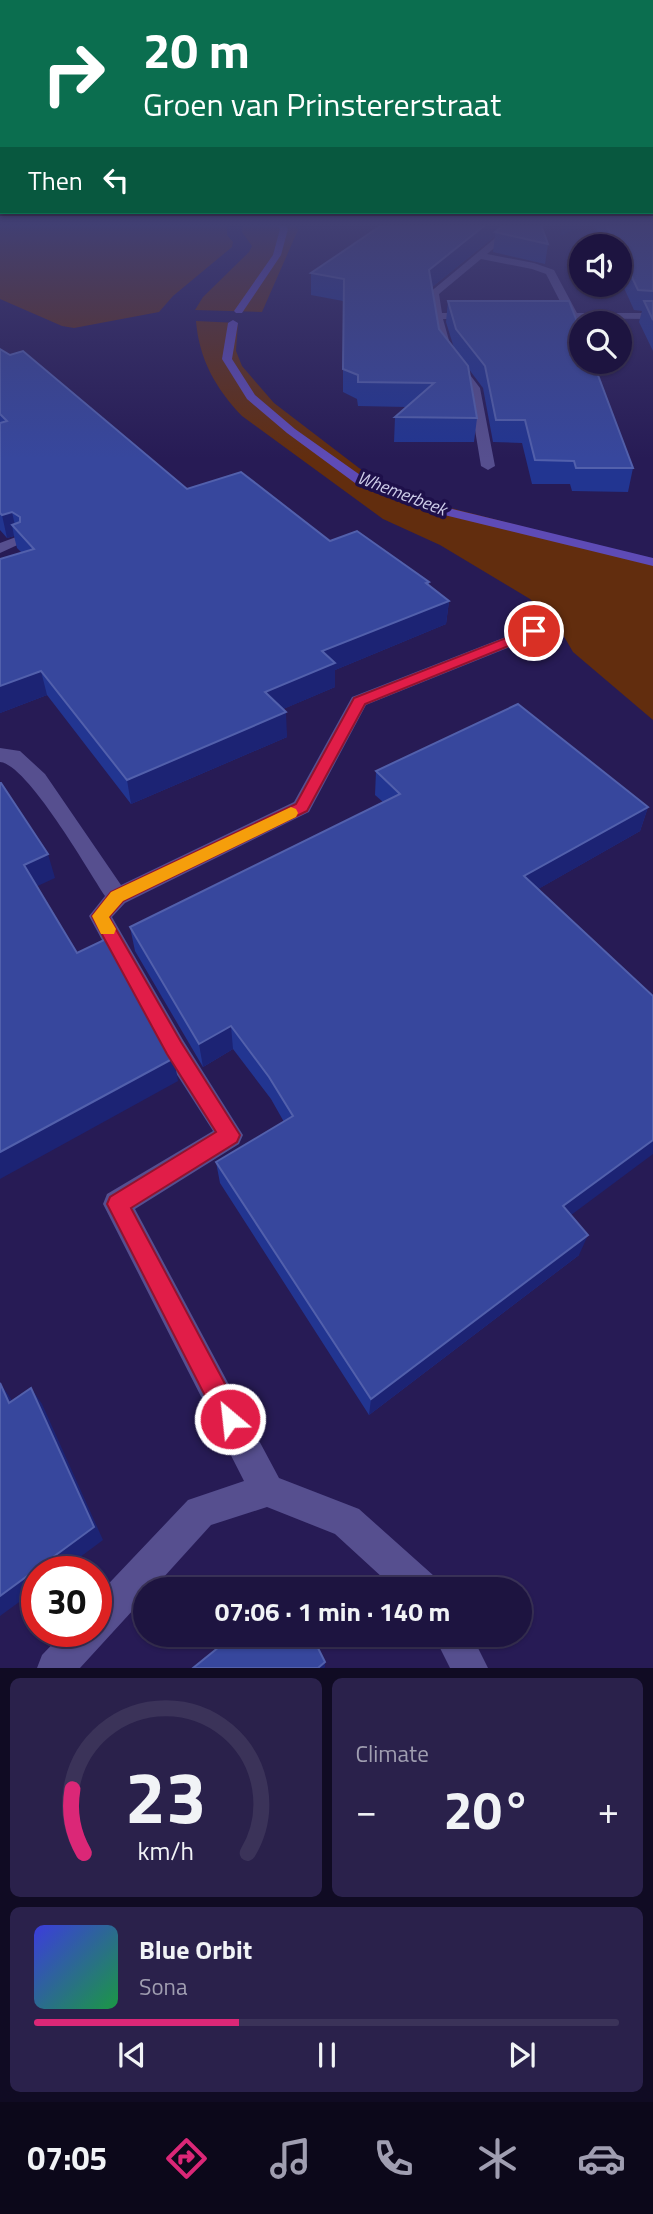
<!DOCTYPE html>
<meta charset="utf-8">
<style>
:root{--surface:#1d1440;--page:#2a214b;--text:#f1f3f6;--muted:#a09eb1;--line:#3b3359;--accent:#db2777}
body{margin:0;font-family:"Titillium Web",sans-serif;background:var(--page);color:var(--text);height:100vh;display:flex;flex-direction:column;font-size:26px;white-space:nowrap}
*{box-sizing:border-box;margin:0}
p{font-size:23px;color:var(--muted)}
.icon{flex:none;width:38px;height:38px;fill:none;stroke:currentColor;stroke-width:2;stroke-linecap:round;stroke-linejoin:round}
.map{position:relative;height:1668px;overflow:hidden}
.side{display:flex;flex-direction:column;gap:10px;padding:10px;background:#100b23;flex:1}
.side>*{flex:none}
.guide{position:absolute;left:0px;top:0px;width:654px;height:214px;box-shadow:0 2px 5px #0004,0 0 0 2px var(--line);background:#0b6e4f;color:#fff;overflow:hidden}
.fabs{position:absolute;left:569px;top:234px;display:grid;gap:14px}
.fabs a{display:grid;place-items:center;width:63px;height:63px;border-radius:50%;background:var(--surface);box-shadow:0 2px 5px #0004,0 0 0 2px var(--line);font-size:35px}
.speed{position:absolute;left:21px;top:1556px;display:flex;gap:14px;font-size:35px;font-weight:700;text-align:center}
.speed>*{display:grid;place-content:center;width:91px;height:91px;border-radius:50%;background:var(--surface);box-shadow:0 2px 5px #0004,0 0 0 2px var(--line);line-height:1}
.speed .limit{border:10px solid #d22;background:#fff;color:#111}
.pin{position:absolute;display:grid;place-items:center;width:60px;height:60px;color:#fff;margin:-30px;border:4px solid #fff;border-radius:50%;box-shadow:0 2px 7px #0007}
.me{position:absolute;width:77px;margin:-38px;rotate:332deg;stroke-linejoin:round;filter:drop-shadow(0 0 5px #0008)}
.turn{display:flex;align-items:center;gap:24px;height:147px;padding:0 28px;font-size:32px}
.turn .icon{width:91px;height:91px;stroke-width:2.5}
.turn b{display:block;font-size:49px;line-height:60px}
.then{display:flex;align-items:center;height:66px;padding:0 28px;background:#0003;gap:14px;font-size:26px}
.big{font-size:52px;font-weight:700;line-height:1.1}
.side .tile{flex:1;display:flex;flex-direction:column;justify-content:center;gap:10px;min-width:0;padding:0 24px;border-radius:10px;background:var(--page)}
.side .dial{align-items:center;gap:0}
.dial svg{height:182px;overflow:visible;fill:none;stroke:var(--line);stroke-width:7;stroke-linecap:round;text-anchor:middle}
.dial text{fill:var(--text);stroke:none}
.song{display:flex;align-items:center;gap:21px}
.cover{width:84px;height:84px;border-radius:10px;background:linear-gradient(135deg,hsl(240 70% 55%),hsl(140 70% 35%))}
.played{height:7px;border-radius:4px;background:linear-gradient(90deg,var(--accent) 35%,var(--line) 35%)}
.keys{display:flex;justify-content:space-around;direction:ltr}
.heat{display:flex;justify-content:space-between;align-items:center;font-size:38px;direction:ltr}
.side .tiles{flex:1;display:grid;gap:10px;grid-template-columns:1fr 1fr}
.tile:last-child{grid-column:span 2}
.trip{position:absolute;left:133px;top:1577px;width:399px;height:70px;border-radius:35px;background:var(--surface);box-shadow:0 2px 5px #0004,0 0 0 2px var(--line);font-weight:700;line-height:70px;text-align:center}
.dock{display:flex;height:112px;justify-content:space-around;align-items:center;background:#0c081a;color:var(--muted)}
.dock .icon{width:49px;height:49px}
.dock .current{color:var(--accent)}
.dock b{font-size:32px;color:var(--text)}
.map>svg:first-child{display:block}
.green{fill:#622d0e}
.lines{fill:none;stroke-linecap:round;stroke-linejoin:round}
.stream{fill:#5e4bb6;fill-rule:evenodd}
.street{fill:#564f8f;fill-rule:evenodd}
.wall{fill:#223591}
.shaded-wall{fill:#1c2374}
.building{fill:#37479d;stroke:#5260ac;stroke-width:2}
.route{fill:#e11d48;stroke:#92132f;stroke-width:2}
.slow{fill:#f59e0b}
.labels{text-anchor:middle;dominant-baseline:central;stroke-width:7;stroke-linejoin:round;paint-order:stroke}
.far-water-label{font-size:18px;font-style:italic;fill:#cecde9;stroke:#1e104a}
</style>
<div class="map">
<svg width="653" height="1668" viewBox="0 0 653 1668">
<rect width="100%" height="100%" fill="#271b55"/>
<g class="green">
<polygon points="0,225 227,225 227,235 233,242 232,247 173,296 159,312 74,328 62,326 0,299"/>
<polygon points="243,225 295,225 298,230 262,312 195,310 203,297 249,252 252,246 242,232"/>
<path d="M 196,321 L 238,323 L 236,351 L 242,366 L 274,403 L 359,468 L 382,482 L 443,506 L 653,560 L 653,720 L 573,652 L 562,633 L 530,599 L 440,545 L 383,519 L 242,416 C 216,389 199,359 196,321 Z"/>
</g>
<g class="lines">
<g class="stream">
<polygon points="277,225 285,225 288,229 281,255 242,313 236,313 234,311 273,255 280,229"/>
<polygon points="233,320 238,323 232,359 255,395 295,429 363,477 440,506 653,558 653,566 432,512 355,483 287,433 247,399 222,359 228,323"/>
</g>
<g class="street">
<polygon points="511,225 522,225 487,254 534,263 554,270 577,313 653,313 653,319 543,318 543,314 566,313 546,274 532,269 481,259 439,294 442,313 476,313 482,316 476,319 443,319 452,351 480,388 495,466 488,470 481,466 468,388 440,351 429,293"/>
<polygon points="16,537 24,542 0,553 0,543"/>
<path d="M 534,626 L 543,631 L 540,635 L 366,705 L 309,812 L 125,903 L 112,917 L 183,1040 L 243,1135 L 239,1144 L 135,1209 L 279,1478 L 359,1509 L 434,1576 L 439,1589 L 395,1589 L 335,1534 L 267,1507 L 211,1525 L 153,1589 L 145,1589 L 145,1597 L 80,1668 L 37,1668 L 42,1655 L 65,1631 L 96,1631 L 96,1597 L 188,1500 L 244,1481 L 103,1204 L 107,1194 L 213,1131 L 165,1056 L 89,916 L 105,896 C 88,870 27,764 0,762 L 0,748 L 20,751 L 45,774 L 121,885 L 294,802 L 352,697 Z"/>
<polygon points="433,1634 471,1634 488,1668 450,1668"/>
</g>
</g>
<g class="wall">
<polygon points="541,225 548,244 545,264 493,252 495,236 432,287 439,329 454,348 446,322 448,301 633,468 628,492 572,491 570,484 532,484 522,443 493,442 483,388 468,368 477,418 474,442 394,442 395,417 407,407 358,406 357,399 343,392 343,301 311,295 311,273 379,227"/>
<polygon points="594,225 653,225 653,351 639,322 642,311 634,310 620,279 620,247 605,247"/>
<polygon points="0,349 187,489 330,541 429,582 429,585 449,601 446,624 335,670 335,687 283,709 287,737 131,804 47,695 0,713 21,552 17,548 14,536 7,538 0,530"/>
<polygon points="376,771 648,807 640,831 538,889 571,1215 579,1255 369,1415 220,1183 216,1162 284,1122 271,1099 233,1049 203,1067 135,951 130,927 383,802 375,795"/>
</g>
<g class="shaded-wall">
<polygon points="485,225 508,225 495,232 495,236 427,291 429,270"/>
<polygon points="562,225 586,225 560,236"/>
<polygon points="12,512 16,530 12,525 14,536 7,538 2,515"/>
<polygon points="449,601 446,624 335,670 335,687 267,716 265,692 322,651"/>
<polygon points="41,671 47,695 0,713 0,686"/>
<polygon points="286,712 287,737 131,804 127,780"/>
<polygon points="648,807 640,831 519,900 524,876"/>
<polygon points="48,854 55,878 31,889 24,865"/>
<polygon points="231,1026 233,1049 203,1067 199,1044"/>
<polygon points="174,1058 178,1081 0,1179 0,1152"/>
<polygon points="653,1140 653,1154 555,1227 563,1206"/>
<polygon points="588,1235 579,1255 369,1415 371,1399"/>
<polygon points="0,1383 11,1399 20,1420 9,1403"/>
<polygon points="31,1388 42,1404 103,1540 60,1572 37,1572 37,1589 0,1616 0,1596"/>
<polygon points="325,1662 325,1667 324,1668 318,1668"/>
</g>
<g class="building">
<polygon points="388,225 485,225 429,270 439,329 468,366 477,418 395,417 434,383 358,382 358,375 343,369 344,279 311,273 379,227"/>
<polygon points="504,225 541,225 548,244 495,232"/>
<polygon points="606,225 653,225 653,291 638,290 620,252 620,247 617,247"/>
<polygon points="448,301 569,301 581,332 581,362 593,362 633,468 576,468 574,461 535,460 525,420 496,420 485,366 456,329"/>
<polygon points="644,301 653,301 653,320"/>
<polygon points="0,349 10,355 23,351 187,489 241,472 330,541 357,531 429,582 426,583 449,601 322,651 335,663 265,692 286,712 127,780 41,671 0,686 0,559 34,549 12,525 20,522 20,517 12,512 2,515 0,513 0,423 7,421 0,414"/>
<polygon points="518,704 648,807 524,876 653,996 653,1140 563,1206 588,1235 371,1399 216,1162 293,1116 269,1077 231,1026 199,1044 130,927 400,794 376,771"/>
<polygon points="0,783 1,783 48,854 24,865 77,953 106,939 174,1058 0,1152"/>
<polygon points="0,1383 9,1403 31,1388 94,1527 0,1596"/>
<polygon points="235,1634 311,1634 325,1662 318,1668 193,1668"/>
</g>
<linearGradient id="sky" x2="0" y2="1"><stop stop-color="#150f2f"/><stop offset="0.49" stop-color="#413f73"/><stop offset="1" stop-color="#413f73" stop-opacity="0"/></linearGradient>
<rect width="653" height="459" fill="url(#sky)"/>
<polygon class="route" points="534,627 540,631 538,634 365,704 307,811 123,901 109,917 181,1042 240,1135 237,1142 131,1208 239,1410 242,1419 239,1427 230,1431 221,1427 107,1204 110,1197 216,1132 167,1054 92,916 111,892 296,804 354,698"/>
<polygon class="slow" points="291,807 296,809 298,813 296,817 123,901 109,917 116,929 114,934 101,934 92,916 111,892"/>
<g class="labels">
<g class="far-water-label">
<text transform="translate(402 493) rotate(21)">Whemerbeek</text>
</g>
</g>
</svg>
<div class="fabs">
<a><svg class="icon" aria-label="sound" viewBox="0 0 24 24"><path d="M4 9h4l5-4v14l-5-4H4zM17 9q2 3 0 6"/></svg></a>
<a><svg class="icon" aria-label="search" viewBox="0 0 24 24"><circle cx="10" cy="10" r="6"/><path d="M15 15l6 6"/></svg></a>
</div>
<div class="speed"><div class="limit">30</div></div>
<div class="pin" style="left:534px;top:631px;background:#d93025"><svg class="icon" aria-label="arrive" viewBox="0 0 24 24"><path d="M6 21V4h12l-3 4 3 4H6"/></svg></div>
<svg class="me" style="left:230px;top:1419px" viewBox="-20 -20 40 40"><circle r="17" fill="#e11d48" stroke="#fff" stroke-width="3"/><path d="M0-11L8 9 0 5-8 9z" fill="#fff"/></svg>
<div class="trip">07:06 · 1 min · 140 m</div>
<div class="guide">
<div class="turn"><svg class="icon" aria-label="right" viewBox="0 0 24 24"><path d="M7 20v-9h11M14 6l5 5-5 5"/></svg><div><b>20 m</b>Groen van Prinstererstraat</div></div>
<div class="then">Then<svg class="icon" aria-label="left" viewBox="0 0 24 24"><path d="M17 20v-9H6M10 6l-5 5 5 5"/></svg></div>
</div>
</div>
<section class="side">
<div class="tiles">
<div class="tile dial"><svg viewBox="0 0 100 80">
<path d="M14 69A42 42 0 1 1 86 69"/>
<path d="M14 69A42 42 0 0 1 9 41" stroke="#db2777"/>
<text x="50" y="56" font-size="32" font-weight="700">23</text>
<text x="50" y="72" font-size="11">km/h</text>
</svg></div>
<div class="tile"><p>Climate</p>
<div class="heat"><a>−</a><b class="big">20°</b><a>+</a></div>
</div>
<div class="tile">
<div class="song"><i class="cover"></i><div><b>Blue Orbit</b><p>Sona</p></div></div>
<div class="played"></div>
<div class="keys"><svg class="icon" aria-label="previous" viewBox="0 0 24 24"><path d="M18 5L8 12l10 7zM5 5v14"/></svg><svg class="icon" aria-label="pause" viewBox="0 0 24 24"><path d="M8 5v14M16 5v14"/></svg><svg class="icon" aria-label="next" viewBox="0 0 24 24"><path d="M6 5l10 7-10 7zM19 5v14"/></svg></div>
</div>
</div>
</section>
<nav class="dock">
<b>07:05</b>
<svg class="icon current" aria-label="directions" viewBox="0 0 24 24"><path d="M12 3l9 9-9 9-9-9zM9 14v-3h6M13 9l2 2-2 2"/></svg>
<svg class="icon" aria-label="music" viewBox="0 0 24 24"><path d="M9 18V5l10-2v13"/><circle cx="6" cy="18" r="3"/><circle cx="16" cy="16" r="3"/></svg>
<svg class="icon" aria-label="phone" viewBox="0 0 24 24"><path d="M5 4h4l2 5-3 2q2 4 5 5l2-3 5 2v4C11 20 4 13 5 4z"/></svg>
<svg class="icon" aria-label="climate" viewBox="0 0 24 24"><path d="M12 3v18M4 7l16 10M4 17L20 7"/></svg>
<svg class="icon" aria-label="car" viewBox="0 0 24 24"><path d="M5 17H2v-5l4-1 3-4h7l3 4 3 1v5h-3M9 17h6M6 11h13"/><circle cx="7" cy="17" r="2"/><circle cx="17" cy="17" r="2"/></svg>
</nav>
